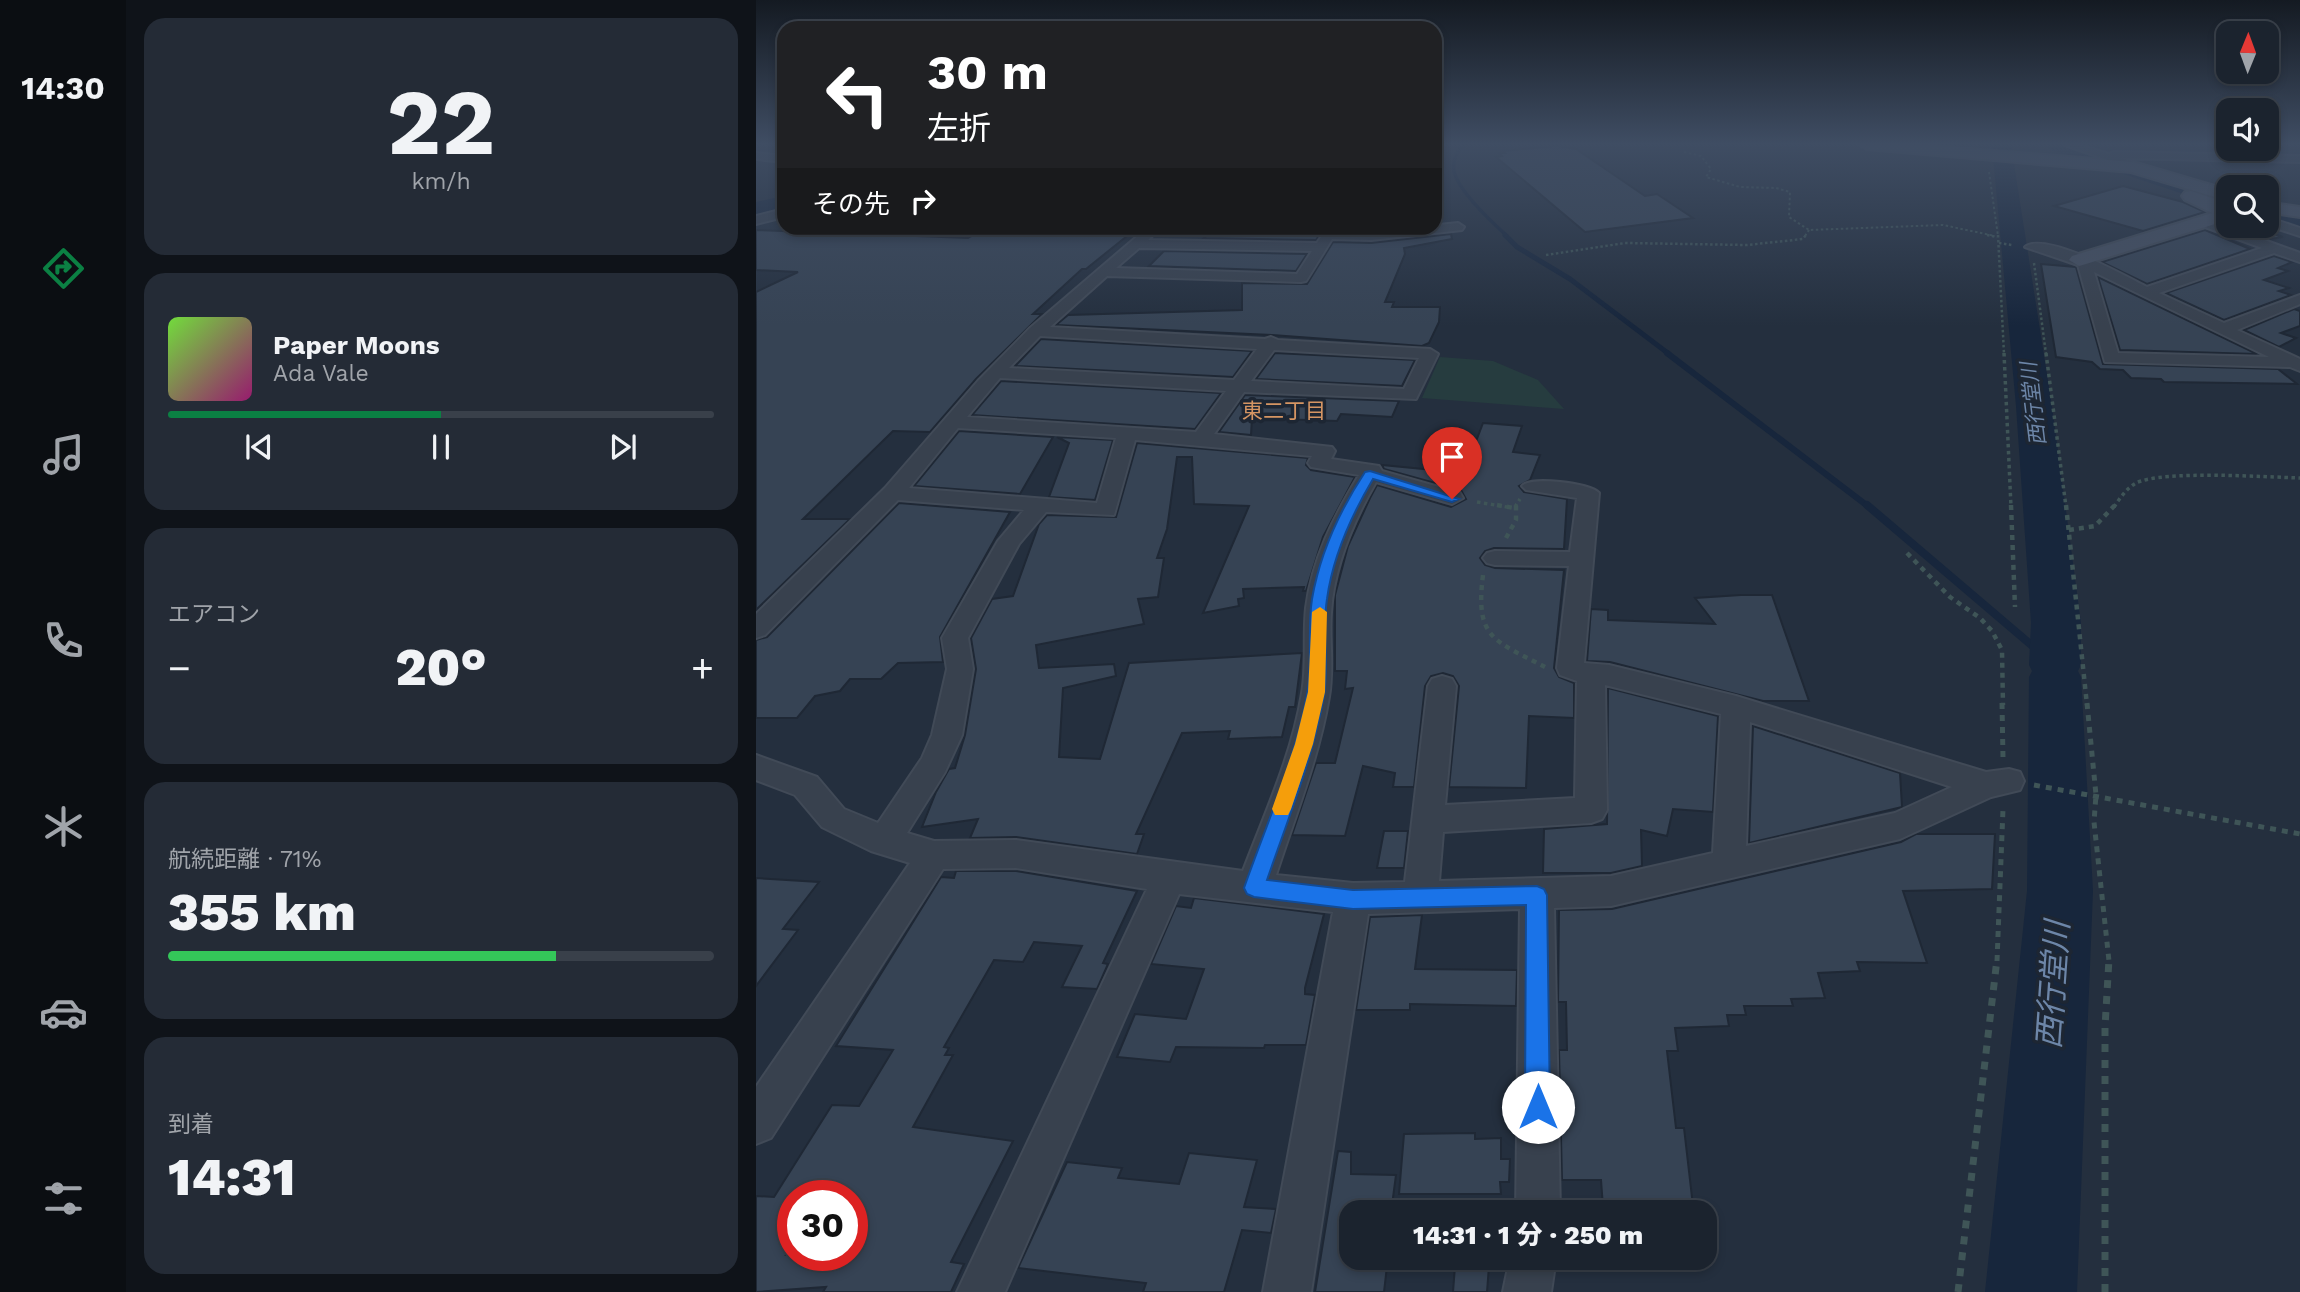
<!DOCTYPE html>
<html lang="ja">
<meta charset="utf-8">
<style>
:root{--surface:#1b232e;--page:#242b36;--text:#f1f3f6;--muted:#a0a4aa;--line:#39404a;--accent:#0b8043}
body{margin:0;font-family:"Work Sans","Noto Sans JP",sans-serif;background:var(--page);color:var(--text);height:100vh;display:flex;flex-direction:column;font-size:26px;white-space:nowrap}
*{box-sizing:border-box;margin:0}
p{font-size:23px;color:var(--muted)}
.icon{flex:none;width:38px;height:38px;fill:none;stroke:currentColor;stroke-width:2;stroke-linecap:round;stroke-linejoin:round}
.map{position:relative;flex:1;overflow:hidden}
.drawer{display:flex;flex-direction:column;gap:18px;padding:18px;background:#0f1319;width:630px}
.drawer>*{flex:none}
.banner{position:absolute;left:21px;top:21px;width:665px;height:214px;border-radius:21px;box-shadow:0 4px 10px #0003,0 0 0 2px var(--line);background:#202124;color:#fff;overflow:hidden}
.needle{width:46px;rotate:1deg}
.buttons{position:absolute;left:1460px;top:21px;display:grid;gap:14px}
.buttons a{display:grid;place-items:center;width:63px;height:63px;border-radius:14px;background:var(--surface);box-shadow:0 4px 10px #0003,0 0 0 2px var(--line);font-size:35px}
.speed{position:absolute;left:21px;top:1180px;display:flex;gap:14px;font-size:35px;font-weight:700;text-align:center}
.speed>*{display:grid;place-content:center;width:91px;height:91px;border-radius:50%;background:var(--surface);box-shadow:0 4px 10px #0003,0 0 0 2px var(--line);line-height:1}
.speed .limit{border:10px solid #d22;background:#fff;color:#111}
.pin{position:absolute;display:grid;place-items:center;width:60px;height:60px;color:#fff;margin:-72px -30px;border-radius:50% 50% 50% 0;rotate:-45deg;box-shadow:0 0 7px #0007}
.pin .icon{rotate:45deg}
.me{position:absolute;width:77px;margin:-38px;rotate:0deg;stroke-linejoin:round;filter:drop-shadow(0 0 5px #0008)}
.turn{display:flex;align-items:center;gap:24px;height:147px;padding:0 35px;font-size:32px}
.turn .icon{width:91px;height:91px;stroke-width:2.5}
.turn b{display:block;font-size:49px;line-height:60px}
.then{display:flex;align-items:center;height:66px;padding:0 35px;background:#0003;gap:14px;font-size:26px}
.big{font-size:52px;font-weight:800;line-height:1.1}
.drawer .tile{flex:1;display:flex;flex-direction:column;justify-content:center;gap:10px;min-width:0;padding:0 24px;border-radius:21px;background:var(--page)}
.drawer .dial{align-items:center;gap:0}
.dial b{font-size:91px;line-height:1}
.song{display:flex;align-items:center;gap:21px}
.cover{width:84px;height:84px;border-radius:10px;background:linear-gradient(135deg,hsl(100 70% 55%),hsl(320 70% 35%))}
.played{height:7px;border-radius:4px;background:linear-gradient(90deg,var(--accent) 50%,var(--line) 50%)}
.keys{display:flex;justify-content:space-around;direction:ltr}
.heat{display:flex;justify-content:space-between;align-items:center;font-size:38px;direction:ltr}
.charge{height:10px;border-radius:5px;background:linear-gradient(90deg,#34c759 71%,var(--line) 0)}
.trip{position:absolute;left:583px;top:1200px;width:378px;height:70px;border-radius:21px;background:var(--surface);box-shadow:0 4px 10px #0003,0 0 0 2px var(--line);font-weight:800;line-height:70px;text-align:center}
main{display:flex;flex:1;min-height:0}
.menu{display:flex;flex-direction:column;width:126px;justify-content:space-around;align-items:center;background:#0b0e12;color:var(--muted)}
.menu .icon{width:49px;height:49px}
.menu .on{color:var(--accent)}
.menu b{font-size:32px;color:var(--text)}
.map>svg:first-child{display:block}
.green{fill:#263c3f}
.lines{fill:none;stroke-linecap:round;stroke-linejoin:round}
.stream-far3{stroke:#17263c;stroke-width:3.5}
.stream-far2{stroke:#17263c;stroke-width:5}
.stream-far1{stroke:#17263c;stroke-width:6}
.stream{stroke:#17263c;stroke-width:8}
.river{fill:#17263c;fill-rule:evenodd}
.building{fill:#364354;stroke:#1f2835;stroke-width:2;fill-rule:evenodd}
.street-casing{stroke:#414a57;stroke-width:4}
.secondary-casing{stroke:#414a57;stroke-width:4}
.path-far5{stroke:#3f5557;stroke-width:2;stroke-dasharray:2.5 2.5;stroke-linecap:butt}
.path-far4{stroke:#3f5557;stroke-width:2.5;stroke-dasharray:2.5 2.5;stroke-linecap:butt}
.path-far3{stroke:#3f5557;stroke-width:3.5;stroke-dasharray:3.5 3.5;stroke-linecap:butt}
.path-far2{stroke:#3f5557;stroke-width:4.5;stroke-dasharray:5 5;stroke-linecap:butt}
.path-far1{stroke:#3f5557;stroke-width:5;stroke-dasharray:6 6;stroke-linecap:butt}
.path{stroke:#3f5557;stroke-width:7;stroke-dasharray:8 8;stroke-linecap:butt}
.street{fill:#38414e;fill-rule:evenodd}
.secondary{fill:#465061;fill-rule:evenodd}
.route{fill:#1a73e8;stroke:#114b97;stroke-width:2}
.slow{fill:#f59e0b}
.labels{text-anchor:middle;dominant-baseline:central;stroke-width:7;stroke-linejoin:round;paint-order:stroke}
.far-water-label{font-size:21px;font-style:italic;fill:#6d86a8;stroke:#1d2633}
.far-neighbourhood-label{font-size:21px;fill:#d59563;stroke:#1d2633}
.near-water-label{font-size:32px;font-style:italic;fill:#6d86a8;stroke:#1d2633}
</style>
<main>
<nav class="menu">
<b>14:30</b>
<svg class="icon on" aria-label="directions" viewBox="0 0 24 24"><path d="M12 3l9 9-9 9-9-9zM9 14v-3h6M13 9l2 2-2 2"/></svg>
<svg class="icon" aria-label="music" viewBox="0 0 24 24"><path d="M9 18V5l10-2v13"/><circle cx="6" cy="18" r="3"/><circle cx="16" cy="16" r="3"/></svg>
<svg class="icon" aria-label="phone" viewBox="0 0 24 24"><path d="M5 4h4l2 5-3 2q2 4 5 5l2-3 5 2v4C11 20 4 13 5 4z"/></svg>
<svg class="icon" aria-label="climate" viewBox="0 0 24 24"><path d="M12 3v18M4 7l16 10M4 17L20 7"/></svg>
<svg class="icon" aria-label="car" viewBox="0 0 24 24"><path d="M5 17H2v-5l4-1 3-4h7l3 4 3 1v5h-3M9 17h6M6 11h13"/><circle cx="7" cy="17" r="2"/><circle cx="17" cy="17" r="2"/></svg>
<svg class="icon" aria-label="filters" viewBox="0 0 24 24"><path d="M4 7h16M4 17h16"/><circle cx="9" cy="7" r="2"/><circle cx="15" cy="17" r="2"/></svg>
</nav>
<section class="drawer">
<div class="tile dial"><b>22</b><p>km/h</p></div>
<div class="tile">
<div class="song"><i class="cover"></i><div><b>Paper Moons</b><p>Ada Vale</p></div></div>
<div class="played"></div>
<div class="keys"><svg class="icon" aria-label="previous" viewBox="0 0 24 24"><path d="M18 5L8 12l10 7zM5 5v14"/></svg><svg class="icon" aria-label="pause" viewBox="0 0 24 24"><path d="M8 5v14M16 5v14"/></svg><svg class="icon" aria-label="next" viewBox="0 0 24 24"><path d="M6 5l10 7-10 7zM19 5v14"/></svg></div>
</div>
<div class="tile"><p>エアコン</p>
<div class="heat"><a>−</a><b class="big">20°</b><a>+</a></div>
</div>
<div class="tile"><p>航続距離 · 71%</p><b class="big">355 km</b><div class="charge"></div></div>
<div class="tile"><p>到着</p><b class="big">14:31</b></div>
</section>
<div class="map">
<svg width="1544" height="1292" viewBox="0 0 1544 1292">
<rect width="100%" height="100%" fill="#242f3e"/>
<polygon class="green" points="684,357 737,361 782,380 808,409 666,398"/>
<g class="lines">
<path class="stream-far3" d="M 706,145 C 701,153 696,161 698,171 C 702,191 736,222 751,236"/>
<polyline class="stream-far2" points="749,235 761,247 814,279 913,354"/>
<polyline class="stream-far1" points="911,353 1113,507"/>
<polyline class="stream" points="1111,505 1299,665 1299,677"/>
<g class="river">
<polygon points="1236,145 1255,145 1296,406 1325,623 1325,665 1322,671 1325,677 1337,891 1321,1292 1229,1292 1271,891 1273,677 1276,671 1273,665 1275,623 1260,406"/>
<polygon points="1291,145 1319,145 1472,194 1472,209 1293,149"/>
<polygon points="28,196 28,210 0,216 0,202"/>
<polygon points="1510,208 1544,218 1544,233 1510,223"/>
</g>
</g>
<g class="building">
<polygon points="801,146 820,149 889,196 901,194 937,218 829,232 740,157 746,156 743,153 749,153 747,151"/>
<polygon points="1367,186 1427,202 1449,212 1387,231 1298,206"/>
<polygon points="1477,226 1493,226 1527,237 1514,239"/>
<polygon points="255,228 381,228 330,269 326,269 277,314 286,314 220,379 174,432 137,431 47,519 94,519 0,610 0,292 42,272 0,270 0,230 212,238 226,230 250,231"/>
<polygon points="459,228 568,228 560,240 448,238"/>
<polygon points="1449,230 1494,249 1391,284 1346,262"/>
<polygon points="695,234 696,239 648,248 649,254 629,302 638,302 636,307 684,307 683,322 673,343 666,346 516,335 300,325 312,315 486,310 486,283 551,284 577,242 615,243"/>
<polygon points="408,251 551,254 540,271 393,266"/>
<polygon points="1518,256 1536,262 1522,268 1532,271 1508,280 1533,288 1523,291 1535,295 1468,320 1410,293"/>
<polygon points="1285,264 1320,267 1347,364 1522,369 1541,384 1408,382 1405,379 1375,378 1367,370 1344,369 1336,362 1300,357"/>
<polygon points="1342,277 1501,354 1364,350"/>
<polygon points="1538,309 1544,311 1544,326 1525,333 1540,338 1523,347 1488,330"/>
<polygon points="285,339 496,351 477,377 259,366"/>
<polygon points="519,353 659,360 646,386 500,379"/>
<polygon points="245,381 465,393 439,429 216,415"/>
<polygon points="489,395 643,401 636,417 585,414 581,421 496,418 495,435 463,432"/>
<polygon points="727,423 766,426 757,452 784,455 774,480 763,486 768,492 811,499 808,549 738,548 729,551 724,558 729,565 739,568 808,570 798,668 803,677 818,683 818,718 773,716 770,788 693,787 703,686 697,676 687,673 675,676 669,686 658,787 637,787 639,773 607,766 589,836 536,835 560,763 579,763 597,688 589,689 591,671 579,671 579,595 592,546 614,498 621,485 695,507 710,499 705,490 628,469 626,465 708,473"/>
<polygon points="203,431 297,437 264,494 158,486"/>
<polygon points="301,437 357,440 339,500 293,497 313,443"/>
<polygon points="381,443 552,458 550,465 555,470 599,477 567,537 550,591 547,591 548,587 487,589 488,598 482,599 483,606 447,613 493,506 438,504 436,457 421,457 411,529 401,558 408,558 402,597 382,599 388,624 280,645 283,668 358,664 360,676 307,688 303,757 344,759 373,663 546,653 539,707 533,707 526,737 472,739 474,731 426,733 380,834 388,834 381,854 260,837 214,838 222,819 166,827 180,792 193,769 199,768 209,735 220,669 215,638 236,599 257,596 283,524 291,515 360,517"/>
<polygon points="143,503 254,512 184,637 187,662 142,663 125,679 94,679 84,691 59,696 41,718 0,718 0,640 11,637"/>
<polygon points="985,595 1016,595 1053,701 1007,701 854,662 831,661 835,609 852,610 852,620 959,624 939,598"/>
<polygon points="852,688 962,716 957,812 917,809 911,836 885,830 886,866 855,873 787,873 788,829 851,824"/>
<polygon points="997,726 1144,773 1146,807 993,843"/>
<polygon points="628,831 652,831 648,868 621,868"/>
<polygon points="1160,834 1239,834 1236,889 1147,891 1171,963 1101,962 1104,971 1062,973 1069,998 1035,999 1037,1006 988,1006 990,1015 971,1015 973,1026 919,1028 922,1051 911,1051 920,1128 928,1128 937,1206 847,1207 845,1180 806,1180 803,1050 811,1050 810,1002 802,1002 803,910 856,909 1145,842"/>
<path d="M 200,871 L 260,871 L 381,891 L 347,963 L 352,964 L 341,989 L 306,987 L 326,946 L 278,942 L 267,962 L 238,960 L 188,1047 L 193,1048 L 189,1055 L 197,1055 L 157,1127 L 257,1141 L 195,1262 L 208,1264 L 195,1292 L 67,1292 L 70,1287 L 0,1292 L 0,1196 L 18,1197 L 76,1105 L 103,1106 L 137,1050 L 80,1046 L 185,877 L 198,878 ZM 37,1195 L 96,1195 L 96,1255 L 30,1255 L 37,1242 Z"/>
<polygon points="0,878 63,882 27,929 42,930 0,986"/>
<polygon points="438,898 568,914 549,988 549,994 559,995 550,1045 509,1045 508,1048 420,1047 414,1062 361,1057 379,1014 430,1019 448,969 395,964 420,906 435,908"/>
<polygon points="666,915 659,969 761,970 760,1006 654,1004 654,1010 600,1010 614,917"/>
<polygon points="719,1133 719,1139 745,1138 745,1159 754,1159 753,1182 744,1182 745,1194 643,1194 648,1134"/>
<polygon points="582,1151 595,1152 595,1174 640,1175 635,1213 595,1213 595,1265 631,1266 628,1292 559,1292"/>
<polygon points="433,1153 501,1160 488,1207 520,1209 515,1233 486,1230 468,1292 387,1292 390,1283 262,1268 311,1162 366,1168 362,1178 423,1184"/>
<polygon points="699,1266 733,1266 731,1292 697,1292"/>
</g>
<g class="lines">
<defs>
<g id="street">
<polygon points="1309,145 1323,145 1353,154 1358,152 1544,156 1544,162 1365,158 1376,162 1376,166 1372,167"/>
<polygon points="0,153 28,156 28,162 0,159"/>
<polygon points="28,209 28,217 0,224 0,216"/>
<path d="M 1445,217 L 1544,253 L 1544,262 L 1518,253 L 1403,293 L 1468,323 L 1544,295 L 1544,304 L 1481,330 L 1544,359 L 1544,371 L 1534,367 L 1349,362 L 1322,265 L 1269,247 C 1289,231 1369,276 1391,287 L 1506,248 L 1441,224 L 1441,218 ZM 1338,272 L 1513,357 L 1362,353 Z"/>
<polygon points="1510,217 1544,228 1544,236 1510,225"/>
<path d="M 702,223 L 708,227 L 706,230 L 615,240 L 576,239 L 550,281 L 545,282 L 351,276 L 294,327 L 509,339 L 515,337 L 522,340 L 674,349 L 682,354 L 660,399 L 488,392 L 458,434 L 576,447 L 579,451 L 575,459 L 623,466 L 626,471 L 704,493 L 707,498 L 696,504 L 620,482 C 597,522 578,566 575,612 C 573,640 578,669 573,697 C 563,758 539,816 520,875 L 597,883 L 649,882 L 672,686 L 676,679 L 686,676 L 696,679 L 700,686 L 689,805 L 819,798 L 821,681 L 804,675 L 801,668 L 813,566 L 739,565 L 731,563 L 727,558 L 731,553 L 739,551 L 814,552 L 821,498 L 770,490 L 766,486 C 774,476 835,483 843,493 L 828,663 L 853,665 L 980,696 L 1230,772 L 1253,769 L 1264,772 L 1268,781 L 1264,790 L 1235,797 L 1144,839 L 855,906 L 798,908 L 804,1213 L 760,1213 L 764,909 L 612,914 L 555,1292 L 507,1292 L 577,912 L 423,894 L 249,1292 L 201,1292 L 391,889 L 260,868 L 187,869 L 15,1138 L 0,1144 L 0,1087 L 154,863 L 115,851 L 66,827 L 39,795 L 0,780 L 0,755 L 61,777 L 88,809 L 122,823 L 166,758 L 176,735 L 191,669 L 186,638 L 242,541 L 268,510 L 142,500 L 9,635 L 0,638 L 0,614 L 129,488 L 222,381 L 274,328 L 391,228 L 404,228 L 392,240 L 561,243 L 571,228 L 583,228 L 581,231 L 615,232 ZM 383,248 L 556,251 L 541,274 L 360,268 ZM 284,336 L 501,349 L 478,380 L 253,368 ZM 518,350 L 663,358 L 648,389 L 495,381 ZM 244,378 L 470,391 L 440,432 L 211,417 ZM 202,428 L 360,438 L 341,503 L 153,488 ZM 379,440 L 556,456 L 552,463 L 555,467 L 603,475 C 578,516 556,559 550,608 C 547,636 551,665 546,693 C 536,755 509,813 487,871 L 260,840 L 178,841 L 151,833 L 189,772 L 206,735 L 217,669 L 212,638 L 263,544 L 290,512 L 358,515 ZM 849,685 L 965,714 L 957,853 L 855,876 L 683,881 L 687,832 L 835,823 L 846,819 L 851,810 ZM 994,722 L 1196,787 L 1139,813 L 990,846 Z"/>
<polygon points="754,1258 800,1258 795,1292 747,1292"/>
</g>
<g id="secondary">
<polygon points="1104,145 1161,145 1377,162 1472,190 1472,201 1375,172 1111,149"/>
<polygon points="1435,191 1459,199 1472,209 1472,220 1330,264 1323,266 1313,260 1316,256 1456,213 1429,200 1426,196 1429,192"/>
<polygon points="1510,202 1544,207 1544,217 1510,212"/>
</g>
</defs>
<use href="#street" class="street-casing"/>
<use href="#secondary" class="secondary-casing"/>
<g class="path-far5">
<polyline points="928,152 945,156 955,169 950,177 984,187 1020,188 1034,192 1033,217 1053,230 1187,225 1239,236"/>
<polyline points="1233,172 1242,236"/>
<polyline points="1049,236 1053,230"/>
</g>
<g class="path-far4">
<polyline points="1231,235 1241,237"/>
<polyline points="1242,235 1248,354"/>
<polyline points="1243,243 1256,245"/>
<polyline points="790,255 869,243 991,245 1047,239 1050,235"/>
<polyline points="1278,263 1290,354"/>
</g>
<g class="path-far3">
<polyline points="1248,353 1255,507"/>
<polyline points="1290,353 1310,507"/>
<polyline points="721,502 751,507"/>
<polyline points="759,507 764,499"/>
<path d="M 1358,507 C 1364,498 1371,488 1380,483 C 1407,470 1510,477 1544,478"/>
</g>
<g class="path-far2">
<polyline points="741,505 758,508"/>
<polyline points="1255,505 1259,607"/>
<polyline points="1310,505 1331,705"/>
<polyline points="1313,530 1339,526 1359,505"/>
<polyline points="750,538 760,520 760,505"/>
<polyline points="1151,553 1194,597 1224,618 1236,631 1246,650 1247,705"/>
<path d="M 727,575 C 719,638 737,640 789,667"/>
</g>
<g class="path-far1">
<polyline points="1246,703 1247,758"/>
<polyline points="1331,703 1340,795 1338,822 1353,961"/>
<polyline points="1278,785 1544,834"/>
<polyline points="1241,961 1247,809"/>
</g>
<g class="path">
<polyline points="1202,1292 1241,959"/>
<polyline points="1349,1292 1349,1027 1353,959"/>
</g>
<use href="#street" class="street"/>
<use href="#secondary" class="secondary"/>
</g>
<linearGradient id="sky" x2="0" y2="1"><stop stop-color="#141a22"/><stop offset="0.44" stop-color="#3f4d63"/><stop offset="1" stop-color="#3f4d63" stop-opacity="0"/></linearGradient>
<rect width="1544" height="326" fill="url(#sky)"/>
<path class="route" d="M 614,471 L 703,499 L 696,502 L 617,479 C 595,516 577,555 571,599 C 566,630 573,664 568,695 C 557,758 532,819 511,880 L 597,890 L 781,886 L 788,889 L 791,895 L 794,1107 L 791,1116 L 782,1120 L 773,1116 L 769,1107 L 770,905 L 597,909 L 498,897 L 491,894 L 488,888 C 510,825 539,761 551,695 C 557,664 551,630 556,599 C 564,553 584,510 609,472 Z"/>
<polygon class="slow" points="564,607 571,612 569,692 557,744 535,809 532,815 519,815 516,809 539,744 552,692 556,612"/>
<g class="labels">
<g class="far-water-label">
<text transform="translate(1277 404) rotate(-97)">西行堂川</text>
</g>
<g class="far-neighbourhood-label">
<text x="528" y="410">東二丁目</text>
</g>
<g class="near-water-label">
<text transform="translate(1297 985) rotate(-86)">西行堂川</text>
</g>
</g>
</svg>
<div class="buttons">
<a><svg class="needle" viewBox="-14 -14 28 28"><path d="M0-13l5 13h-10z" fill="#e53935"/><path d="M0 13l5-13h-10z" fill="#a0a4aa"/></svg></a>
<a><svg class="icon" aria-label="sound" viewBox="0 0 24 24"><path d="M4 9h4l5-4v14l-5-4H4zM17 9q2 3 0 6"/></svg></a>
<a><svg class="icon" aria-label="search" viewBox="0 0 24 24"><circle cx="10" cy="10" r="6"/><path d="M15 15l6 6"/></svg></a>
</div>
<div class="speed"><div class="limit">30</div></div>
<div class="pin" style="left:696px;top:499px;background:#d93025"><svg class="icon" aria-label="arrive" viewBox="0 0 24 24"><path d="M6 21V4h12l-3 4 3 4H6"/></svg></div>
<svg class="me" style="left:782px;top:1107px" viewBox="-20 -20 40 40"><circle r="19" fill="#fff"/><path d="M0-13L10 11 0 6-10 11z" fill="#1a73e8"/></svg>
<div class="trip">14:31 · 1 分 · 250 m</div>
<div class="banner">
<div class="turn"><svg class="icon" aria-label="left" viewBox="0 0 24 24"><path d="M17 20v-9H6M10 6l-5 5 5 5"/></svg><div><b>30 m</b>左折</div></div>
<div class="then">その先<svg class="icon" aria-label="right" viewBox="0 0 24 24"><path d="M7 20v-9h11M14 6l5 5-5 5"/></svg></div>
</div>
</div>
</main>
